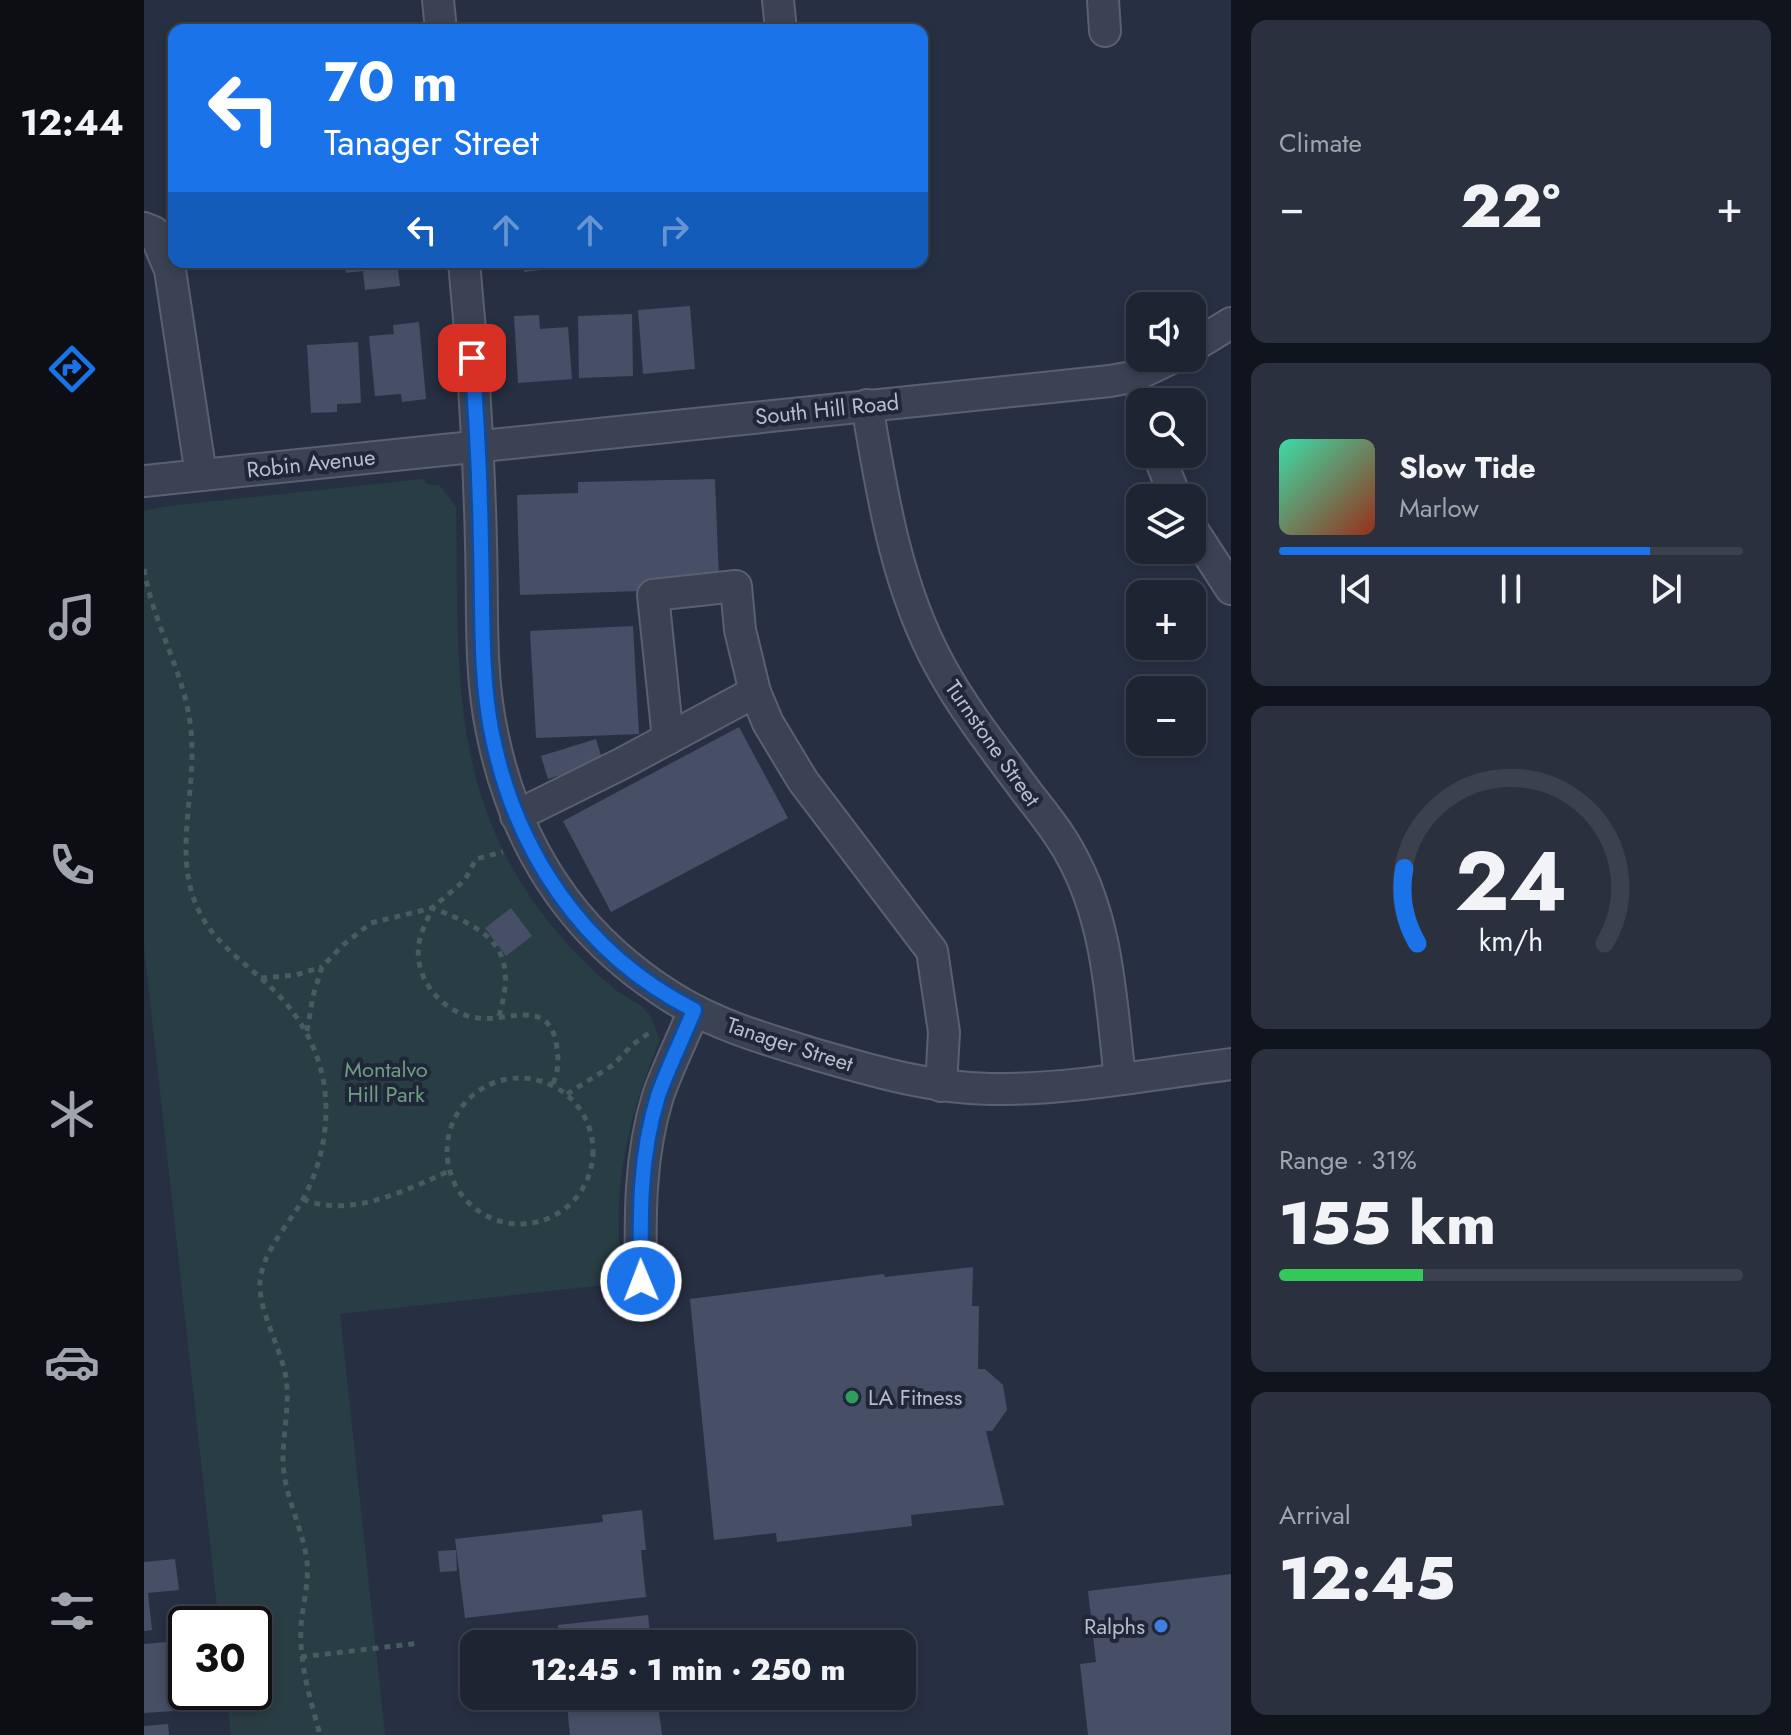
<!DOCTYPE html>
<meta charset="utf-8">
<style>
:root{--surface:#1d2432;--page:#2a303e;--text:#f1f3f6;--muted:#a0a4ac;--line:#3b414d;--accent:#1a73e8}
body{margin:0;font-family:Jost,sans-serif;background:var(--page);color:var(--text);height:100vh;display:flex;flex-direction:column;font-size:30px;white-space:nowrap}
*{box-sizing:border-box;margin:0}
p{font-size:26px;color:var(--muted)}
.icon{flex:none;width:44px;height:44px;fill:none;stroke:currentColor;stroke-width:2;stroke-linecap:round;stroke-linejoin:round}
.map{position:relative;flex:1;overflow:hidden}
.drawer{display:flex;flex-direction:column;gap:20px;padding:20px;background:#10141c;width:560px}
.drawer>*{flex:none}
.top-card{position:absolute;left:24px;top:24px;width:760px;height:244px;border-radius:16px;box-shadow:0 4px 12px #0003,0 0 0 2px var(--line);background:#1a73e8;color:#fff;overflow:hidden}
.buttons{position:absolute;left:982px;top:292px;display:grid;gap:16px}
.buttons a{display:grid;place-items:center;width:80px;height:80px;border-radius:16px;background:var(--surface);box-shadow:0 4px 12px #0003,0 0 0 2px var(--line);font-size:40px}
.speed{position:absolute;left:24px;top:1606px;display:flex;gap:16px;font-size:40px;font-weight:700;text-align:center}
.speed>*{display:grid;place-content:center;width:104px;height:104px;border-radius:50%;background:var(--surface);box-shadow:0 4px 12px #0003,0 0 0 2px var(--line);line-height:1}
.speed .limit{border:4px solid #111;border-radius:12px;background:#fff;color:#111}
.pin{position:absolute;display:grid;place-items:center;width:68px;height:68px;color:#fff;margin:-34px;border-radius:16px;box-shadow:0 4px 12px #0006}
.me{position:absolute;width:88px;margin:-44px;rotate:359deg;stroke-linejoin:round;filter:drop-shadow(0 0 6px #0008)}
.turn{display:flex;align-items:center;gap:28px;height:168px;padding:0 24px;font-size:36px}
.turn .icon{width:104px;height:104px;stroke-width:2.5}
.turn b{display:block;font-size:56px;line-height:68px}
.lanes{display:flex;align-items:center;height:76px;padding:0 24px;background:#0003;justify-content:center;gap:40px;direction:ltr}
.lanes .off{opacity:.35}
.big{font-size:60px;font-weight:800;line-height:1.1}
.drawer .tile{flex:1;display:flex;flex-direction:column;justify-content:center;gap:12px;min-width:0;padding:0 28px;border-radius:16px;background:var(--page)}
.drawer .dial{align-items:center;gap:0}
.dial svg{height:208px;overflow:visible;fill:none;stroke:var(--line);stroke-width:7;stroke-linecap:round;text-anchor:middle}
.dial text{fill:var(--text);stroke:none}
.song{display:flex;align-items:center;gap:24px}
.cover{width:96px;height:96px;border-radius:12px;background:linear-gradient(135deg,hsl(160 70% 55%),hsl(10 70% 35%))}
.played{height:8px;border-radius:4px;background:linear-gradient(90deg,var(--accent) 80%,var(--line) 80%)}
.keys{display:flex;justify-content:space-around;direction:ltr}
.heat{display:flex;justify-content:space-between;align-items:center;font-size:44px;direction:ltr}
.charge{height:12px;border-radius:6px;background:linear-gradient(90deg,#34c759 31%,var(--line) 0)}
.trip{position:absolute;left:316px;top:1630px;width:456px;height:80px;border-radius:16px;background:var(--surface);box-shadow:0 4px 12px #0003,0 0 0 2px var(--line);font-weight:800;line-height:80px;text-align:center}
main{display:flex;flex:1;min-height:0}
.menu{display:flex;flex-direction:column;width:144px;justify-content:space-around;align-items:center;background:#0c0e14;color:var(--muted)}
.menu .icon{width:56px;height:56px}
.menu .active{color:var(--accent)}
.menu b{font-size:36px;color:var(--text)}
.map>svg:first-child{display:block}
.green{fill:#293e44}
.building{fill:#464f65}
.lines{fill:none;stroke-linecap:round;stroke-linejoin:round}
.minor-casing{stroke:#5a6070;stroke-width:34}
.path{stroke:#475b60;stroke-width:5;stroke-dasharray:6 6;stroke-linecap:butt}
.minor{stroke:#3b4253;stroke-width:30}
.route-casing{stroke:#114b97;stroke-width:20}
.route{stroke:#1a73e8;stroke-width:14}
.leisure-dot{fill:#2e9e5b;stroke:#202738;stroke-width:3}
.shop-dot{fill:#3f7fe0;stroke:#202738;stroke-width:3}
.labels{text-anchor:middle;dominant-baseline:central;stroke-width:8;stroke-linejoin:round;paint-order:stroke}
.street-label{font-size:22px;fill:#b9becc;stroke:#202738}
.park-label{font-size:22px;fill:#709d7f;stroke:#202738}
.poi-label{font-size:22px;fill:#b9becc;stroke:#202738;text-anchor:start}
</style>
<main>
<nav class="menu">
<b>12:44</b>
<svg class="icon active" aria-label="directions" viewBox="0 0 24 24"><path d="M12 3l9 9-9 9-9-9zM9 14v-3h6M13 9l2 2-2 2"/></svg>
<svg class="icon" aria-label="music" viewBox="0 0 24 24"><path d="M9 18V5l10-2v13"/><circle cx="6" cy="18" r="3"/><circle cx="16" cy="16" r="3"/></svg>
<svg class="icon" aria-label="phone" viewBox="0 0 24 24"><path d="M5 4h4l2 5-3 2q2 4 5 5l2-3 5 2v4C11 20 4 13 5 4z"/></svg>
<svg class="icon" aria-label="climate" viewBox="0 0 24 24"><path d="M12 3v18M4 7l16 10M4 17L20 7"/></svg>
<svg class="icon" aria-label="car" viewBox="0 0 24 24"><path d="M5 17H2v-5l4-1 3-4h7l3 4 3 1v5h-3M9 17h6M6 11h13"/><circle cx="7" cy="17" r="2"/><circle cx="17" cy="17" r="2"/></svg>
<svg class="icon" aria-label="filters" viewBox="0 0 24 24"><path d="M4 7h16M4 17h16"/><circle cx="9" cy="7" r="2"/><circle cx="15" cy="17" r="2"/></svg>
</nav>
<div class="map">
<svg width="1087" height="1735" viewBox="0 0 1087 1735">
<rect width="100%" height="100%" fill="#273043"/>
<path class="green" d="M 279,479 L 283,484 L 296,486 L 312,507 C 315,665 302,795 408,926 C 427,950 450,972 473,991 C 482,998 496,1003 503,1012 C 509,1019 512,1031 516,1039 C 481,1127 467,1188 479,1283 L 196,1314 L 241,1735 L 87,1735 L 82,1692 L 110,1692 L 110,1624 L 75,1624 L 0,946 L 0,511 L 24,506 Z"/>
<g class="building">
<polygon points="200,262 253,262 256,286 221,290 219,271 202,273"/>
<polygon points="379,262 413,262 414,268 380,272"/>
<polygon points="546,306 551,369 499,374 494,310"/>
<polygon points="488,314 489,376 435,378 434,316"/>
<polygon points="395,315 396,329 424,327 428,379 374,383 370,316"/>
<polygon points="275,322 282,399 258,402 257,394 231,396 225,336 250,334 249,325"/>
<polygon points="214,342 217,403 193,404 193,412 167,413 163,345"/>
<polygon points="571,479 575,580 496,583 497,591 376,595 373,495 434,493 434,482"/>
<polygon points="489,626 495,734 392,738 386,631"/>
<polygon points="595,727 644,818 467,912 419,821"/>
<polygon points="452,739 459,762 404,779 397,756"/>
<polygon points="367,908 388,936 362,956 341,928"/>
<polygon points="829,1267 828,1306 835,1306 834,1369 841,1369 859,1385 863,1410 848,1431 842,1431 860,1505 767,1515 768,1526 633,1542 632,1533 570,1540 546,1299 740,1274 741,1277"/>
<polygon points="498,1510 502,1550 497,1550 502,1597 321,1618 311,1539 459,1522 458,1515"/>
<polygon points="312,1550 313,1571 296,1572 294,1551"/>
<polygon points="31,1559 35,1590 4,1593 8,1630 0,1631 0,1562"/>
<polygon points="1087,1574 1087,1735 944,1735 936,1664 952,1662 944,1591"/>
<polygon points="504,1615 507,1644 416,1644 414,1625"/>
<polygon points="35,1641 37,1661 24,1662 29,1711 0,1713 0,1644"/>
<polygon points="422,1696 513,1696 518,1735 426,1735"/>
<polygon points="24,1724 25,1735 0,1735 0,1726"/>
</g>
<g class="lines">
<defs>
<g id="minor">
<polyline points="294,0 297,30"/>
<polyline points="634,0 637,30"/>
<polyline points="959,0 961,31"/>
<polyline points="0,228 10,232 26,270 57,475"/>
<path d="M 320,262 C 329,356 335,451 337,545 C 339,607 335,671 348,732 C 371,846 429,936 529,998 C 573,1026 628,1041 677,1056 C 732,1072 788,1088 846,1089 C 925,1090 1009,1074 1087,1064"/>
<polyline points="1048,347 1087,323"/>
<path d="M 723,405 C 738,494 752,586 796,666 C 821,712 854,753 885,795 C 900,814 916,834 927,855 C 965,923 967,1003 976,1078"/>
<polyline points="1014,454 1032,498"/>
<polyline points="0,481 966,381 988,377 1028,358"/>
<polyline points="1048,529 1087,589"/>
<polyline points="524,739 509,595 592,586 596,630 611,692"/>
<polyline points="372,816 479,763 611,692 624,723 659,781 788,951 800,1032 797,1086"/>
<path d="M 497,1281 C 496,1218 495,1157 514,1096 C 524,1067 539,1038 550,1010"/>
</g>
</defs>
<use href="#minor" class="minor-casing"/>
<g class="path">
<path d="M 0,569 C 11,634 48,681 48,750 C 49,802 30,861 55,911 C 69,940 94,958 118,979 C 150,1007 173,1042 180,1084 C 186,1124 178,1164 159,1199 C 144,1226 119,1250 116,1282 C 114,1309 137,1348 142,1378 C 146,1404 139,1433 139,1459 C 139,1495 159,1527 163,1562 C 165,1583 159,1604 157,1625 C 155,1664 166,1698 176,1735"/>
<polyline points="117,978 152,975 178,967"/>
<path d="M 355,1016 C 375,949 347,930 288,908 C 284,919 277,931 275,943 C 269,979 299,1014 334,1018 C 363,1022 403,998 412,1042 C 415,1059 415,1068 409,1084"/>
<polyline points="163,1031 169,996 178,967 199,945 227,923 288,908 321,880 332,859 359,852"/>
<circle cx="376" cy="1151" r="73"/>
<polyline points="423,1094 469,1065 488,1045 508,1031"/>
<path d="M 159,1199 C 205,1219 263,1190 305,1171"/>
<polyline points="157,1657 276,1643"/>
</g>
<use href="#minor" class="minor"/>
</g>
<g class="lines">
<defs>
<path id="route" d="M 328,358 C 333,421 336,484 337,547 C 339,607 336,670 347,729 C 370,850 439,954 550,1010 C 539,1038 524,1067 514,1096 C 495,1157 496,1218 497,1281"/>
</defs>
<use href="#route" class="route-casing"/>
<use href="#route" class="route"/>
</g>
<circle class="leisure-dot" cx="708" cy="1397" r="8"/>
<circle class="shop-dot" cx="1017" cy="1626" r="8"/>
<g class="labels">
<g class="street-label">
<text transform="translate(683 409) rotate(-6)">South Hill Road</text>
<text transform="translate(167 463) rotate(-6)">Robin Avenue</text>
<text transform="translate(849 743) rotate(55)">Turnstone Street</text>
<text transform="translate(646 1044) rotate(18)">Tanager Street</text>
</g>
<g class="park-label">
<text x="242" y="1069">Montalvo<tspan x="242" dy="25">Hill Park</tspan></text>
</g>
<g class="poi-label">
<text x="724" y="1397">LA Fitness</text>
<text x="1001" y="1626" text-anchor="end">Ralphs</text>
</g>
</g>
</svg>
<div class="buttons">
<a><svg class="icon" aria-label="sound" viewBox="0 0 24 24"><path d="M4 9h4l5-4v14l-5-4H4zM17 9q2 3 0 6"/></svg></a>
<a><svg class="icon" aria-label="search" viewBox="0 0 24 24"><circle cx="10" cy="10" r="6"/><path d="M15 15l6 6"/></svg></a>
<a><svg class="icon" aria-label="layers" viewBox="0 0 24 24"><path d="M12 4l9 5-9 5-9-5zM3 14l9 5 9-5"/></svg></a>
<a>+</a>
<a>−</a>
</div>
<div class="speed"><div class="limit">30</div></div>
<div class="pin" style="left:328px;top:358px;background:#d93025"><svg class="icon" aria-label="arrive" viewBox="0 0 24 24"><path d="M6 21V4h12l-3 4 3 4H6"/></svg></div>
<svg class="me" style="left:497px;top:1281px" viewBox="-20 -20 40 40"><circle r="17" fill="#1a73e8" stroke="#fff" stroke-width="3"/><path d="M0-11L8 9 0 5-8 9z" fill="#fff"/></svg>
<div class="trip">12:45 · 1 min · 250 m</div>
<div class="top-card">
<div class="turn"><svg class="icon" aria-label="left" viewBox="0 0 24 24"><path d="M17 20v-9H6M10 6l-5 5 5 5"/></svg><div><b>70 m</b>Tanager Street</div></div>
<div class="lanes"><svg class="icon" aria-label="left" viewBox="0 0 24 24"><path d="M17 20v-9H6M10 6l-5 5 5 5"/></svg><svg class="icon off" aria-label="ahead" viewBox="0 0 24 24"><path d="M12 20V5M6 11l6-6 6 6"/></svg><svg class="icon off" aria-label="ahead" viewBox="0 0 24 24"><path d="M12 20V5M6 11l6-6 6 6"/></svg><svg class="icon off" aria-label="right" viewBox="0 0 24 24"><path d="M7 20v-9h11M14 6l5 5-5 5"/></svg></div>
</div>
</div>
<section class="drawer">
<div class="tile"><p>Climate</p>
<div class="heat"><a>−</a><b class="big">22°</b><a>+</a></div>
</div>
<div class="tile">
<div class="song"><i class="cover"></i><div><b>Slow Tide</b><p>Marlow</p></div></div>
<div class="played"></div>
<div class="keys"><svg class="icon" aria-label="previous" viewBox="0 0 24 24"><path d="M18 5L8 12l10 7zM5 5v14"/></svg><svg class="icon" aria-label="pause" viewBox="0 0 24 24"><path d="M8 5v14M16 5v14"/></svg><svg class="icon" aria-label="next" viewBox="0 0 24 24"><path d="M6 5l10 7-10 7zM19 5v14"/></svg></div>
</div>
<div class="tile dial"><svg viewBox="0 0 100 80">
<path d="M14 69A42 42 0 1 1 86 69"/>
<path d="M14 69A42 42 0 0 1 9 40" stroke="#1a73e8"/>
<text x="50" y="56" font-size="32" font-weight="700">24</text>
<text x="50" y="72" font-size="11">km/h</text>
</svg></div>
<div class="tile"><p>Range · 31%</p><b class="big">155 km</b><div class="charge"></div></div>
<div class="tile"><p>Arrival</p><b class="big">12:45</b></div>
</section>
</main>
